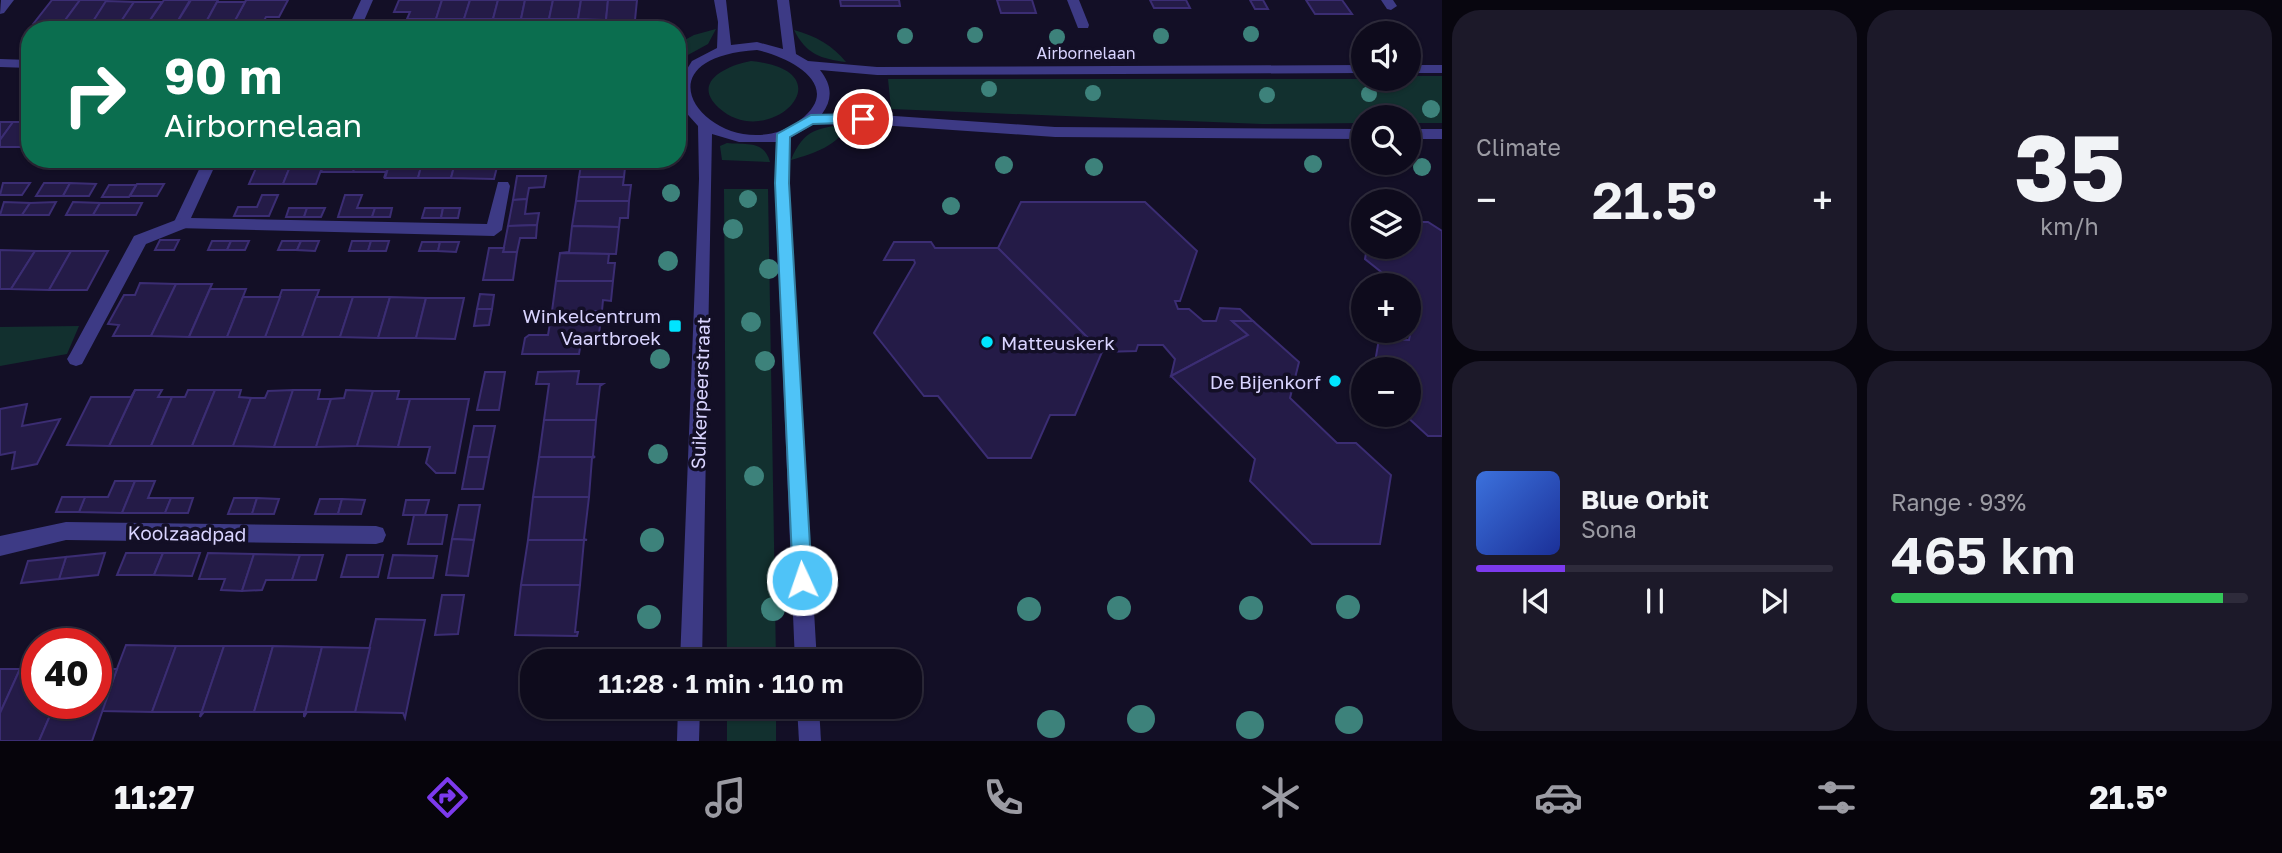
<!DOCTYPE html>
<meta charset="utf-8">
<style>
:root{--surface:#0e0b1c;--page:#1c1929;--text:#f1f3f6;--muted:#9b9ba3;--line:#2e2b3b;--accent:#7c3aed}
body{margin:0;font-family:"Golos Text",sans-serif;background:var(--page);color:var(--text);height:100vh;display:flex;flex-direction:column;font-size:26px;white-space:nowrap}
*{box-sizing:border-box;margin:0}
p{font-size:23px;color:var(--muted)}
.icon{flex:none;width:38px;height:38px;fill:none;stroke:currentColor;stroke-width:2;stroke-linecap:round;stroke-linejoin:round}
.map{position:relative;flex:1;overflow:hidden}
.details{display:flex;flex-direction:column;gap:10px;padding:10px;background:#08060f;width:840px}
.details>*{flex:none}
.top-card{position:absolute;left:21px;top:21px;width:665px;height:147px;border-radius:28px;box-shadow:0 2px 5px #0004,0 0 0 2px var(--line);background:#0b6e4f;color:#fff;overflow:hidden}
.tools{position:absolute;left:1351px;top:21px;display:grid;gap:14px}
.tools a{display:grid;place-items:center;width:70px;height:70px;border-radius:50%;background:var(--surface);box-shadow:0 2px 5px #0004,0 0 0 2px var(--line);font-size:35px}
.speed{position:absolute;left:21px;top:628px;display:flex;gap:14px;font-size:35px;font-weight:700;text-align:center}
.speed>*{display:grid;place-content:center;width:91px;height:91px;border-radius:50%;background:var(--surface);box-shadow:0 2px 5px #0004,0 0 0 2px var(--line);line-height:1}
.speed .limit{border:10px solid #d22;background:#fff;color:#111}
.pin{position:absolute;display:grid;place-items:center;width:60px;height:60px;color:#fff;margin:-30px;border:4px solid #fff;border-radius:50%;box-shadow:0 2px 7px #0007}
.me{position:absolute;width:77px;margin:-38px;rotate:357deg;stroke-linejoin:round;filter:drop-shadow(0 0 5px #0008)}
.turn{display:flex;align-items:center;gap:24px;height:147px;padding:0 28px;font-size:32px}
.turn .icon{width:91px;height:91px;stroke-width:2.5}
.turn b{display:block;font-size:49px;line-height:60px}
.big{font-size:52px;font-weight:600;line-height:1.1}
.details .card{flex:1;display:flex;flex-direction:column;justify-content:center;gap:10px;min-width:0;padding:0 24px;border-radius:28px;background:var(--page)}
.details .dial{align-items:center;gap:0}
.dial b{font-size:91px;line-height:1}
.song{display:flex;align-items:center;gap:21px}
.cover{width:84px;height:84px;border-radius:10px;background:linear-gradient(135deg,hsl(220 70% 55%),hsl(230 70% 35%))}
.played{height:7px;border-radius:4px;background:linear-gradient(90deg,var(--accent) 25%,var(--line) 25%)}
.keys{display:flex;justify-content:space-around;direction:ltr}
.heat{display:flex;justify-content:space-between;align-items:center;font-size:38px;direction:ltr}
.charge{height:10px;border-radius:5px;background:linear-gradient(90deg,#34c759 93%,var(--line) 0)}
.details .tiles{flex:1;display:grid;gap:10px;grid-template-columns:repeat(2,1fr)}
.trip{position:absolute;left:520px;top:649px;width:402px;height:70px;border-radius:28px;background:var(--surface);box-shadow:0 2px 5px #0004,0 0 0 2px var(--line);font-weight:600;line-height:70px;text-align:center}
.tabs{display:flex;height:112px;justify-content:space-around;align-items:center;background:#06040b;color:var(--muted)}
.tabs .icon{width:49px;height:49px}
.tabs .current{color:var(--accent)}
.tabs b{font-size:32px;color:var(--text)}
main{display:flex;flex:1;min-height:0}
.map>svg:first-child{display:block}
.green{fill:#12302f}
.building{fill:#241b47;stroke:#3b2d73;stroke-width:2}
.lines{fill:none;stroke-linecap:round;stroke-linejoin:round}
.service{fill:#3d3a85;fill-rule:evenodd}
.pedestrian{fill:#3d3a85;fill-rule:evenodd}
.minor{fill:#3d3a85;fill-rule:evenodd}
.tertiary{fill:#3d3a85;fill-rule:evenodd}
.tree{fill:#3d827b}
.route{fill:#4fc3f7;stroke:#337fa1;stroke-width:2}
.poi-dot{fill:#00e5ff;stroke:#130f26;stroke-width:2.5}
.labels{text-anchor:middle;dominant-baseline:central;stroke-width:7;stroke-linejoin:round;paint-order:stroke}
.far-street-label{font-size:16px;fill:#d9d4ff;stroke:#130f26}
.poi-label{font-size:19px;fill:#d9d4ff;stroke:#130f26;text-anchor:end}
.street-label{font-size:19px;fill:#d9d4ff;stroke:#130f26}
</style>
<main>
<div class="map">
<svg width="1442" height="741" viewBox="0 0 1442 741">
<rect width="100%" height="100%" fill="#130f26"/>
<g class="green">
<polygon points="716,29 708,44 677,61 677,44 694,35"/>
<path d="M 794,30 C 816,36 832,45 846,62 C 821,59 806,54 794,30 Z"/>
<path d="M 751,61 C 851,71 769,153 719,108 C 690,82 728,65 751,61 Z"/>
<polygon points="1409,76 1442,76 1442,123 1409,123 1409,117 1363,117 1363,123 1262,124 891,109 888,79 1409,79"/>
<path d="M 850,124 C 836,146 816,153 791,160 C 804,128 819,128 850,124 Z"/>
<path d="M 727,143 C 746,145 764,140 770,162 L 722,160 L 720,146 Z"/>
<polygon points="768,189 776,661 727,661 724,189"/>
<polygon points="79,326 67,354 0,366 0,327"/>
<rect x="727" y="707" width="49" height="34"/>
</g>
<g class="building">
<polygon points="52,0 80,0 63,23 34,23"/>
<polygon points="80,0 107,0 92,23 63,23"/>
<polygon points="164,0 190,0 176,24 148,23"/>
<polygon points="191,0 218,0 205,24 176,24"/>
<polygon points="246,0 288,0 279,17 266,17 262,24 233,24"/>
<polygon points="399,0 442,0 436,19 407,19 410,12 394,12"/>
<polygon points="442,0 470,0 464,19 436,19"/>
<polygon points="470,0 498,0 493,19 464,19"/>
<polygon points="498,0 525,0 521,19 493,19"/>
<polygon points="525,0 553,0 549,19 521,19"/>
<polygon points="553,0 581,0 578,19 549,19"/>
<polygon points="581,0 608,0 606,20 578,19"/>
<polygon points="608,0 637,0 635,20 606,20"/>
<polygon points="840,0 899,0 900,6 841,6"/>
<polygon points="997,0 1032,0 1036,13 1001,13"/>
<polygon points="1150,0 1186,0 1190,8 1154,8"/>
<polygon points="1250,0 1263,0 1268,9 1255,9"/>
<polygon points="1306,0 1342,0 1352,14 1315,14"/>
<polygon points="106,1 134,2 120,23 92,23"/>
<polygon points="134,2 162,2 148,23 120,23"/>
<polygon points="217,2 245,2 233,24 205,24"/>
<polygon points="0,122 13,122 0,140"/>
<polygon points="13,122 30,122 30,142 26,147 0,147 0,140"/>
<polygon points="260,159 293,159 283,184 249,184"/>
<polygon points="293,159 325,159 316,184 283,184"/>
<polygon points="326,159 358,159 353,172 321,172"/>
<polygon points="358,159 391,159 384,178 386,172 353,172"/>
<polygon points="391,159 423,159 418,178 385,178"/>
<polygon points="423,159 456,159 451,178 418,178"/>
<polygon points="456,159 499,159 494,179 451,178"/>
<polygon points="582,159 626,159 624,177 579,177"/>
<polygon points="517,176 546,176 544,187 529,188 527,199 513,200"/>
<polygon points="579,177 624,177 623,185 631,185 629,201 576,201"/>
<polygon points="3,183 30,183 22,195 0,195"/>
<polygon points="44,183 70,183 63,196 36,196"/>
<polygon points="70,183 96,184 89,196 63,196"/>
<polygon points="137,184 164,184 157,196 130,196"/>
<polygon points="109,185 136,185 129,197 102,197"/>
<polygon points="262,195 278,195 269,216 234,216 238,207 257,207"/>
<polygon points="345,195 362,195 357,208 375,208 372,217 338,217"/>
<polygon points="527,199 525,214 539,213 537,225 508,226 513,200"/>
<polygon points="576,201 629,201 628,218 620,218 619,227 572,226"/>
<polygon points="4,202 30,203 22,215 0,215"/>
<polygon points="56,202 49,215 22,215 30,203"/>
<polygon points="73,202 100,203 93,215 66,215"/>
<polygon points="1021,202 1145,202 1197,251 1180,301 1175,301 1178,309 1189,309 1203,321 1216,321 1220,308 1240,309 1253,321 1232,321 1248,335 1171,376 1175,359 1163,345 1138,345 1136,351 1102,352 998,248"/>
<polygon points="100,203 142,203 136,215 93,215"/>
<polygon points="289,208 307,208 304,217 286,217"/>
<polygon points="307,208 325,208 321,217 304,217"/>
<polygon points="375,208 392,208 390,217 372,217"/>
<polygon points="425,208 443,208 441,218 422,218"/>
<polygon points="443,208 460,208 458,218 441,218"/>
<polygon points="1409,222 1428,222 1442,231 1442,436 1428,436 1405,415 1409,415 1409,369 1384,369 1375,362 1379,339 1409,340 1413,320 1409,317 1409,285 1389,285 1390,279 1365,259 1367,247 1409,247"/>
<polygon points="537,225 536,238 520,238 517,252 503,252 508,226"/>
<polygon points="572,226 619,227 616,254 560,253 569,252"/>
<polygon points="160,240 179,240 174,250 155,250"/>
<polygon points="212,241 231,241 227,250 208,250"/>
<polygon points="231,241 249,241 245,250 227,250"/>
<polygon points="282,241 301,241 297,250 278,250"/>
<polygon points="301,241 319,241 315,251 297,250"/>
<polygon points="352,241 371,241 368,251 349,251"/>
<polygon points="371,241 389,241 386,251 368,251"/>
<polygon points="422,242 440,242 438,251 419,251"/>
<polygon points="440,242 459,242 456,252 438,251"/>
<polygon points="894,242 931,242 935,248 998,248 1102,352 1075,415 1050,415 1031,458 988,458 938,396 924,396 874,333 915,263 914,260 884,260"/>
<polygon points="489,248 504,248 503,252 517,252 513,280 483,280"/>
<polygon points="0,250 35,251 11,289 0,289"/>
<polygon points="35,251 71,251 49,290 11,289"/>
<polygon points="71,251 108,251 87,290 49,290"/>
<polygon points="560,253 609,254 608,263 615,263 613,281 556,281"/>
<polygon points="556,281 613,281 611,301 603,300 602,311 552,311"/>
<polygon points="140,283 176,284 151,336 113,336 119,325 108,324 124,295 135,295"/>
<polygon points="176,284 212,284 189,337 151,336"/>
<polygon points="210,289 246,289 227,337 189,337"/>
<polygon points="282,290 319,290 302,337 265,337"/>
<polygon points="480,294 494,295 492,309 477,309"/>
<polygon points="243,297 280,297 265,337 227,337"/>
<polygon points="316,297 353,297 340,337 302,337"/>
<polygon points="353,297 390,297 378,338 340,337"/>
<polygon points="390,297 426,298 416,338 378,338"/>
<polygon points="426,298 464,298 455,339 416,338"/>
<polygon points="477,309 492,309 489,325 474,326"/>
<polygon points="552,311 602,311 598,341 581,342 579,354 522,354 525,338 529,335 548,335"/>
<polygon points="1232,321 1253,321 1299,362 1290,398 1337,443 1356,443 1391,475 1380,544 1312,544 1250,481 1255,459 1171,376 1248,335"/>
<polygon points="579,371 577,384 603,384 600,386 596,420 544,420 549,384 536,384 538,372"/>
<polygon points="485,372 505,372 499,410 477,410"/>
<polygon points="135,390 162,390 158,397 172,397 151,446 109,446"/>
<polygon points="135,390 109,446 67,445 91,397 131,397"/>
<polygon points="188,390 215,390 192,446 151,446 172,397 185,397"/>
<polygon points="215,390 241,390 239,397 251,398 233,446 192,446"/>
<polygon points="293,390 274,447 233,446 251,398 265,398 268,391"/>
<polygon points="293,390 320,390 318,399 331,399 316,447 274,447"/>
<polygon points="346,390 373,391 357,446 316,447 331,399 344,398"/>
<polygon points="373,391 399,391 397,399 410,399 398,447 357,446"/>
<polygon points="410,399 469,399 455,473 436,473 426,463 430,447 398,447"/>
<polygon points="27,404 22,426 60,419 37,464 12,469 15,452 0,455 0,409"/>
<polygon points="544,420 596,420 593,456 595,457 539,457"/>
<polygon points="474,426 495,426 489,457 468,457"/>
<polygon points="468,457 489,457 483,489 462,489"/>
<polygon points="539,457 595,457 592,458 589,497 533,497"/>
<polygon points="115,481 135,481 122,513 79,512 85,497 108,497"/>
<polygon points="135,481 155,481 148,498 171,498 165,513 122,513"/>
<polygon points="62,497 85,497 79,512 56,512"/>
<polygon points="533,497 589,497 584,539 587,540 528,540"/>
<polygon points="171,498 193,498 188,513 165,513"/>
<polygon points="234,498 257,498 252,514 228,514"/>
<polygon points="257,498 279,499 274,514 252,514"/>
<polygon points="320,499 342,499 338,514 315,514"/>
<polygon points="342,499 365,500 361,514 338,514"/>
<polygon points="406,500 429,500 425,515 403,515"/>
<polygon points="459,505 480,505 474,540 452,539"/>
<polygon points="414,515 447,515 442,544 408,544"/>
<polygon points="452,539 474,540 468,576 446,575"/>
<polygon points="528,540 587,540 584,540 580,585 521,585"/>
<polygon points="105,553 98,575 59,579 66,557"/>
<polygon points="126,553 163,553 154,575 117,575"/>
<polygon points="163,553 200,553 192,576 154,575"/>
<polygon points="208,553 254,554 242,591 221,590 225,579 199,579"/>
<polygon points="254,554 300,555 292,580 266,580 262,590 242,591"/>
<polygon points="300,555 323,555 316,580 292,580"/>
<polygon points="347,555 383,555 378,577 341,577"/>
<polygon points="393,555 437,556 433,578 388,578"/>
<polygon points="66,557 59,579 21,583 28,561"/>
<polygon points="521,585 580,585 575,632 578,632 577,636 515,635"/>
<polygon points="442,595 464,595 458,634 435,635"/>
<polygon points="376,619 425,620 405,718 403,713 355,712"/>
<polygon points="126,645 176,646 152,712 101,711"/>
<polygon points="176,646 224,646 200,717 201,712 152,712"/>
<polygon points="224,646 273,646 254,712 204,712 200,717"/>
<polygon points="273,646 322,647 304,717 304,712 254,712"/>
<polygon points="322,647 370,648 355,712 307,712 304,717"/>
<polygon points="0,669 20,669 0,713"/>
<polygon points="20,669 37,669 37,704 55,704 39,741 0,741 0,713"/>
<polygon points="96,669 117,669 92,741 39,741 55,704 96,704"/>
</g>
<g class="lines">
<g class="service">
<polygon points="204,159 218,159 191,218 487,224 498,182 508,182 510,186 502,230 494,236 176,228 173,224"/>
<polygon points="66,522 376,526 383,528 386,535 383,542 376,544 66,540 0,556 0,536"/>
</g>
<polygon class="pedestrian" points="181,218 189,224 186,228 146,244 82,364 76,366 70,364 67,359 70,354 134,236"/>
<g class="minor">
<polygon points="1,0 14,0 4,13 0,14"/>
<polygon points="361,0 373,0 360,30 347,30"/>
<polygon points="1067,0 1079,0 1089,25 1088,28 1078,28"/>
<polygon points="1381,0 1393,0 1397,6 1391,10 1387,9"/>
</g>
<g class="tertiary">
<path d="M 714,0 L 726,0 L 731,45 L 757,42 L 783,49 L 777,0 L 789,0 L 796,54 L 808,61 L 877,67 L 1363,65 L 1363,73 L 877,75 L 820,70 C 832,85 833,99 822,114 L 880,115 L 1055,127 L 1363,129 L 1363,139 L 1055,137 L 880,125 L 814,124 L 790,138 L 789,183 L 817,662 L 795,662 L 775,183 L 776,142 L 739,142 L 712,134 L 702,662 L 680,662 L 699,179 L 698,126 L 681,107 L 677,85 L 692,61 L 717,48 L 718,22 ZM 757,50 C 790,57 845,86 800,120 C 727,176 619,59 757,50 Z"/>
<polygon points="0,59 30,60 30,68 0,67"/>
<rect x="1409" y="65" width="33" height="8"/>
<rect x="1409" y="129" width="33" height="10"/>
<polygon points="678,707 700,707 699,741 677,741"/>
<polygon points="797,707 819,707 821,741 799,741"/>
</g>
</g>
<g class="tree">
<circle cx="1251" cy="34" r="8"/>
<circle cx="975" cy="35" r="8"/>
<circle cx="905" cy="36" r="8"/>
<circle cx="1161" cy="36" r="8"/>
<circle cx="1057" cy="37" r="8"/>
<circle cx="989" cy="89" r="8"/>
<circle cx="1093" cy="93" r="8"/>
<circle cx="1369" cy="94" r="8"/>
<circle cx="1267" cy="95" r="8"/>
<circle cx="1431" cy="109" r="9"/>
<circle cx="1313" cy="164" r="9"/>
<circle cx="1004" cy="165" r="9"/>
<circle cx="1094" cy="167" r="9"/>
<circle cx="1422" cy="167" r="9"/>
<circle cx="671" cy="193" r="9"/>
<circle cx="748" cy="199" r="9"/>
<circle cx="951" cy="206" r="9"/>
<circle cx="733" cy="229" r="10"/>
<circle cx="668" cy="261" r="10"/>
<circle cx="769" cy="269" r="10"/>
<circle cx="751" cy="322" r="10"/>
<circle cx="660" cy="359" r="10"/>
<circle cx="765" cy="361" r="10"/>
<circle cx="658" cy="454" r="10"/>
<circle cx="754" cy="476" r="10"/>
<circle cx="652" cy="540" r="12"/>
<circle cx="1348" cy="607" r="12"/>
<circle cx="1119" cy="608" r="12"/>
<circle cx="1251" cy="608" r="12"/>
<circle cx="773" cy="609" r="12"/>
<circle cx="1029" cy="609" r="12"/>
<circle cx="649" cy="617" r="12"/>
<circle cx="1141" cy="719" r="14"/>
<circle cx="1349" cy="720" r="14"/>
<circle cx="1051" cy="724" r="14"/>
<circle cx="1250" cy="725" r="14"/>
</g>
<polygon class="route" points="863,114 870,119 868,122 813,124 790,137 789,183 812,580 809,587 802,589 796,587 793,580 775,183 777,134 811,115"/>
<g class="poi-dot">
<rect x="668" y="319" width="14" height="14" rx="3.5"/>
<circle cx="987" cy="342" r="7"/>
<circle cx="1335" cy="381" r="7"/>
</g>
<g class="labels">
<g class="far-street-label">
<text x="1086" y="53">Airbornelaan</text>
</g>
<g class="poi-label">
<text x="661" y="315">Winkelcentrum<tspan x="661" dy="22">Vaartbroek</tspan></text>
<text x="1001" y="342" text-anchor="start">Matteuskerk</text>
<text x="1321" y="381">De Bijenkorf</text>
</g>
<g class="street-label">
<text transform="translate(700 393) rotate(-88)">Suikerpeerstraat</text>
<text transform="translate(187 533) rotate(1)">Koolzaadpad</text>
</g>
</g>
</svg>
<div class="tools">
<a><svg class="icon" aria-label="sound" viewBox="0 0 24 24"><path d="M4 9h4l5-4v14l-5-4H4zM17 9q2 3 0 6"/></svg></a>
<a><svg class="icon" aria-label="search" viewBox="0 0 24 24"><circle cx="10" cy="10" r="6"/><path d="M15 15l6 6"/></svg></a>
<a><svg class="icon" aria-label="layers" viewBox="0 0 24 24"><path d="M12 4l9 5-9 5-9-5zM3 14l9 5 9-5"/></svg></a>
<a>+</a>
<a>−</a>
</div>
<div class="speed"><div class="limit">40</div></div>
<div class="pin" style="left:863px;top:119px;background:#d93025"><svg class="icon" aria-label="arrive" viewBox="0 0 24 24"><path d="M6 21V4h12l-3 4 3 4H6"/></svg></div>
<svg class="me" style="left:802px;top:580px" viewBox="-20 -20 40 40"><circle r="17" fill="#4fc3f7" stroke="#fff" stroke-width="3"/><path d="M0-11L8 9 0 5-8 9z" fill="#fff"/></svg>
<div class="trip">11:28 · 1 min · 110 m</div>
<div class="top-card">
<div class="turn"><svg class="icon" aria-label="right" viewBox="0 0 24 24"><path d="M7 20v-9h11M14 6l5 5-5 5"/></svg><div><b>90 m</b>Airbornelaan</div></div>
</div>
</div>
<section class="details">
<div class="tiles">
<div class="card"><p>Climate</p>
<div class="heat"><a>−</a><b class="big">21.5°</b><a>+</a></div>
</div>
<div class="card dial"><b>35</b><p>km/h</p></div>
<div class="card">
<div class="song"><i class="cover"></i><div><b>Blue Orbit</b><p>Sona</p></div></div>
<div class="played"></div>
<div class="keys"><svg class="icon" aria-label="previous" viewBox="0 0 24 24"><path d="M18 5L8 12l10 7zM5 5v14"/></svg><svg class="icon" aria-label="pause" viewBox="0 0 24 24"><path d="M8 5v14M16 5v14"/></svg><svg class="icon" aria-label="next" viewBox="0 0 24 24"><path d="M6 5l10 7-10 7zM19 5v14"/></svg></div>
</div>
<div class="card"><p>Range · 93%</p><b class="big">465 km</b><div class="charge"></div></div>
</div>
</section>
</main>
<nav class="tabs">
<b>11:27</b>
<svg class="icon current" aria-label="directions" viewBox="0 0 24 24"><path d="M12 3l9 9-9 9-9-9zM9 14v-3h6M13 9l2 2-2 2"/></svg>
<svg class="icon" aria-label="music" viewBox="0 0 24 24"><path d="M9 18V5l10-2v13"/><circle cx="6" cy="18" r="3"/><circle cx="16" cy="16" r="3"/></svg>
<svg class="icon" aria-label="phone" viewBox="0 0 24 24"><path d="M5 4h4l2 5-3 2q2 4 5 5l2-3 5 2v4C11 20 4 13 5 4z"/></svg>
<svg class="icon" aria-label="climate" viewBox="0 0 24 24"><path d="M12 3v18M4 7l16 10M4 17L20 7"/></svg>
<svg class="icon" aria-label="car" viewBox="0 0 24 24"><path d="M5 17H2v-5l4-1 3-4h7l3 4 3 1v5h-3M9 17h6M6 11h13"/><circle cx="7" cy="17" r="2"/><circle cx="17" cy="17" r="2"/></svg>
<svg class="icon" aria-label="filters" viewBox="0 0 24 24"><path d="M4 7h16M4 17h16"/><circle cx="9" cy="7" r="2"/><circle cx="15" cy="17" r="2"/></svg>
<b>21.5°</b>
</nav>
